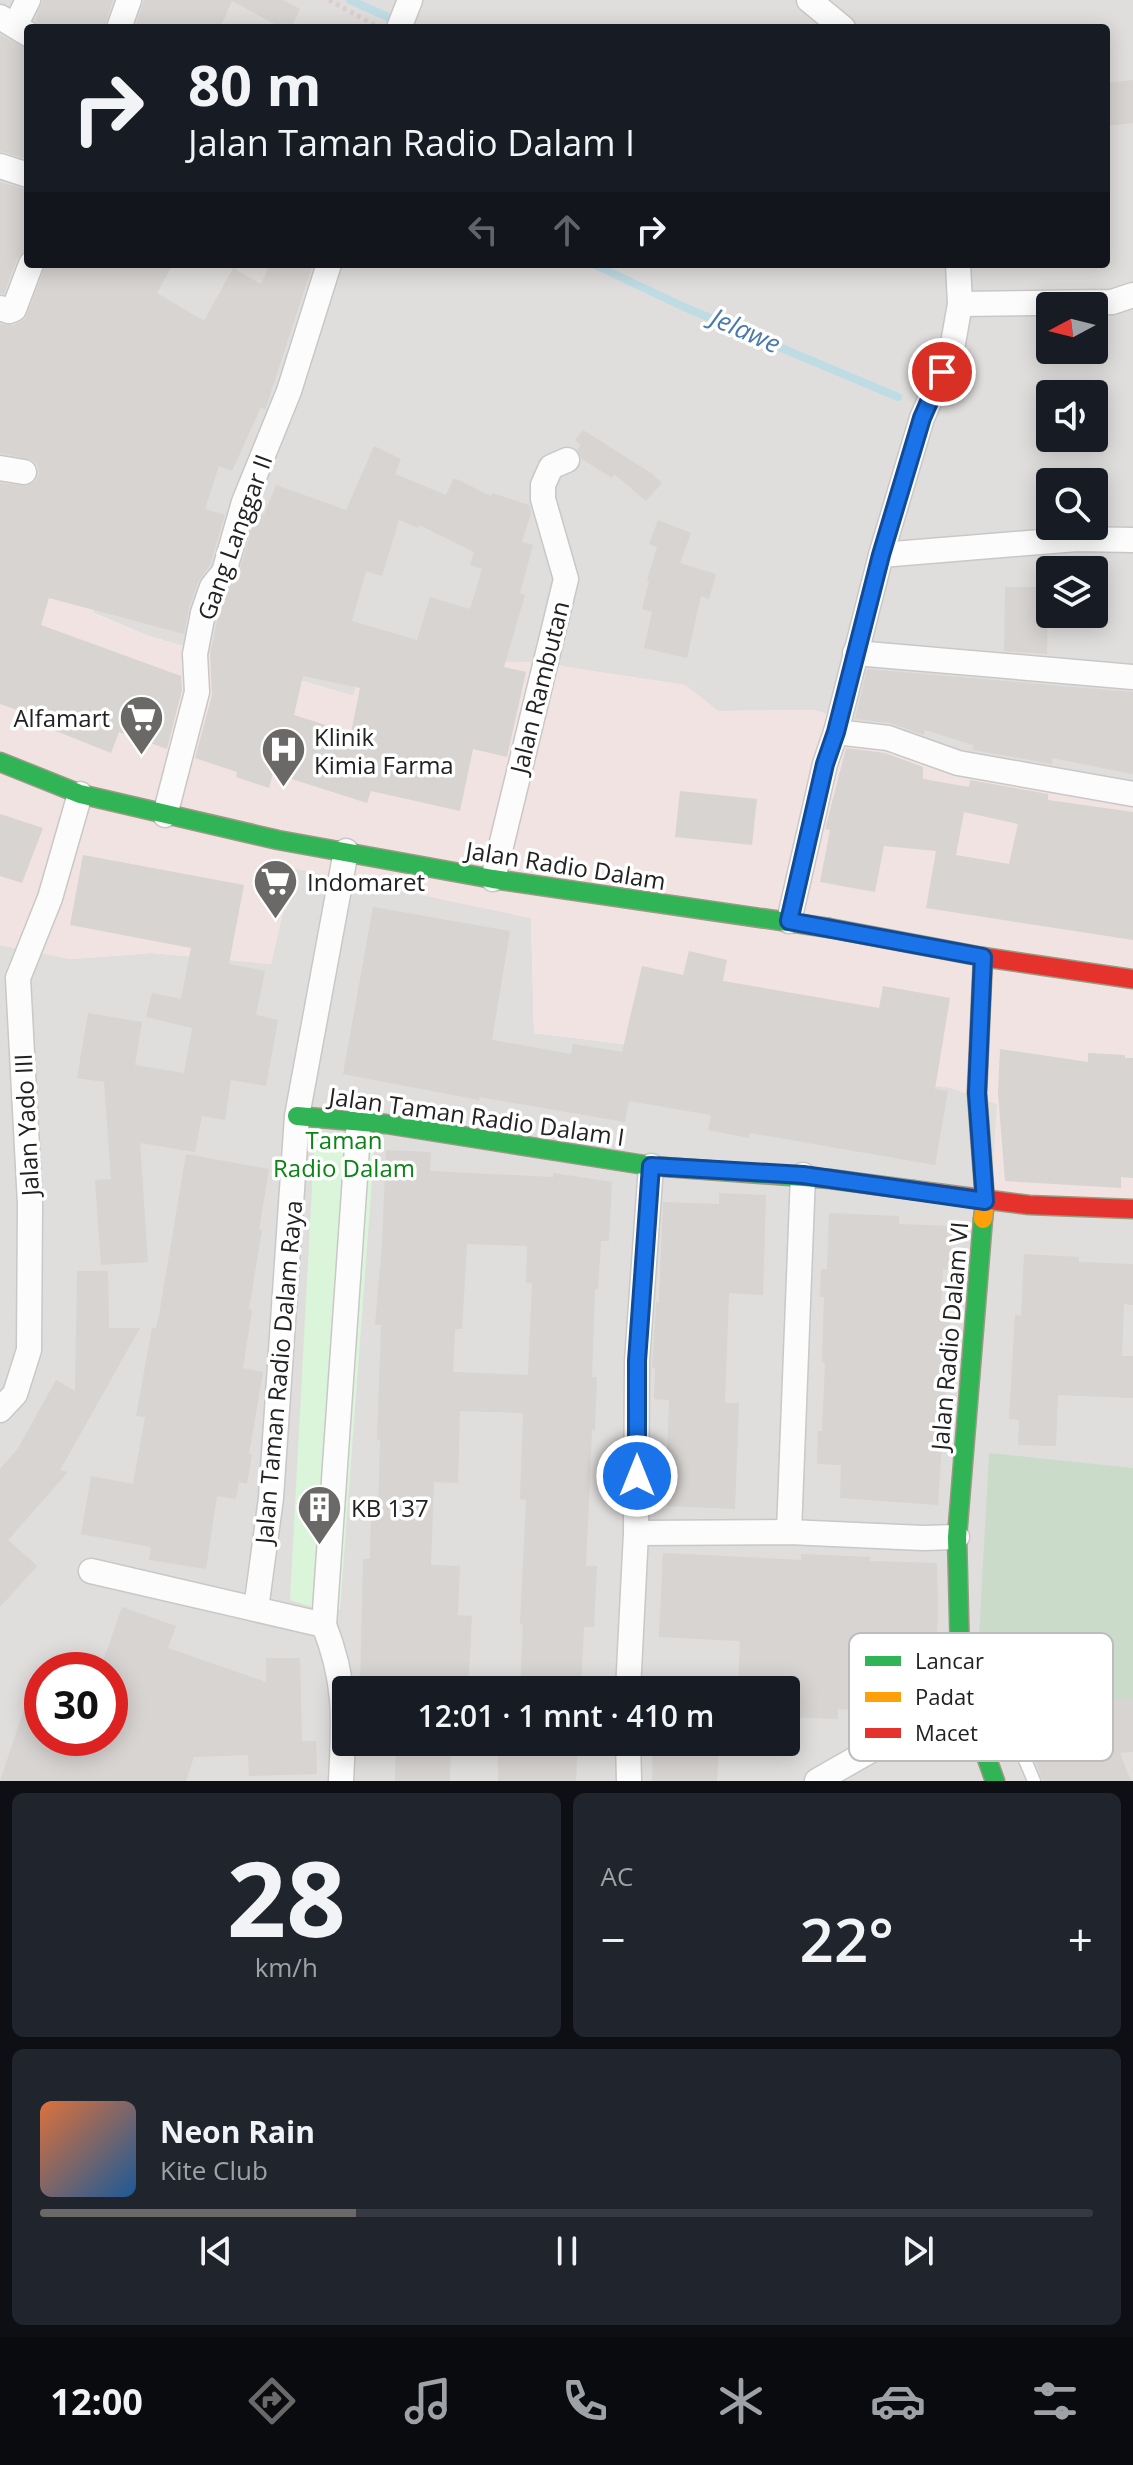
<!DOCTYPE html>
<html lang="id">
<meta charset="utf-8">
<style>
:root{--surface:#171b24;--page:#20242c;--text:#f1f3f6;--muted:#9ea1a6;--line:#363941;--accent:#6a6968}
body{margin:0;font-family:"Open Sans",sans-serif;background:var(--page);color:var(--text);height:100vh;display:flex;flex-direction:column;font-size:30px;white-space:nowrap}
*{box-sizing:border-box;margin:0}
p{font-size:26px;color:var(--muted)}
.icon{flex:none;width:44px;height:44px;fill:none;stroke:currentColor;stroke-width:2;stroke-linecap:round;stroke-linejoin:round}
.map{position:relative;height:1781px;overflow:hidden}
.drawer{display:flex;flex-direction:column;gap:12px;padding:12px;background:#0d0f14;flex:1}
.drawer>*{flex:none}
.guide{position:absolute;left:24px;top:24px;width:1086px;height:244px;border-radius:8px;box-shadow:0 4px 20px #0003;background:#171b24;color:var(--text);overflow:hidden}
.needle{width:52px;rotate:263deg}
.buttons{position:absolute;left:1036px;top:292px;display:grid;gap:16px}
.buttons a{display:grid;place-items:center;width:72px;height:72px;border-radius:8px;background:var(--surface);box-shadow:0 4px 20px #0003;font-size:40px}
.speed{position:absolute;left:24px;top:1652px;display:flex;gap:16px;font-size:40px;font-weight:700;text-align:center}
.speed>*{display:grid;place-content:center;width:104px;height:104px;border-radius:50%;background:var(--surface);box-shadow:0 4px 20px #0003;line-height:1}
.speed .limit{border:12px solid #d22;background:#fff;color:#111}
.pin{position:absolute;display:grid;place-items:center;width:68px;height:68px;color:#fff;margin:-34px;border:4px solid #fff;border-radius:50%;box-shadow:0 2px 8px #0007}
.me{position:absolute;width:88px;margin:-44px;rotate:0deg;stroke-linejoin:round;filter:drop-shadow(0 0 6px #0008)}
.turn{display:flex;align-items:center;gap:28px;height:168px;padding:0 32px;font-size:36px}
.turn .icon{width:104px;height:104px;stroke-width:2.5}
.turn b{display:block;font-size:56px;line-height:68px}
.lanes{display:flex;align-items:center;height:76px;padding:0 32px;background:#0003;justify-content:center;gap:40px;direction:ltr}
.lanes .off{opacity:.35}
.big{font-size:60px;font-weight:600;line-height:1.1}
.drawer .widget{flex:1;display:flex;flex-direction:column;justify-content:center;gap:12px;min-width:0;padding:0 28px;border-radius:12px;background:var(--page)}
.drawer .dial{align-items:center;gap:0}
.dial b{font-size:104px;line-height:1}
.song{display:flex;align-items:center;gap:24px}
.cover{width:96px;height:96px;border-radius:12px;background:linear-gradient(135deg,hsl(20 70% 55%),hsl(210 70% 35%))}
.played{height:8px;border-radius:4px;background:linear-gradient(90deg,var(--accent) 30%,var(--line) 30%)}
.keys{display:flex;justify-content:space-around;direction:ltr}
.heat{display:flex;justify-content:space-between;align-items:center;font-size:44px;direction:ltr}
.drawer .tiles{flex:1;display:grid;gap:12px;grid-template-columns:1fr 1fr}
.widget:last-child{grid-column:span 2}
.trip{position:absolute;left:332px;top:1676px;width:468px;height:80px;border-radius:8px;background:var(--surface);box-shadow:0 4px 20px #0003;font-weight:600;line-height:80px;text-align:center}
.menu{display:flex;height:128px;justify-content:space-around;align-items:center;background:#090b0e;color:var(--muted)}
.menu .icon{width:56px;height:56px}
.menu .on{color:var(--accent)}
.menu b{font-size:36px;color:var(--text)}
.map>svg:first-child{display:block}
.residential{fill:#dfdedc;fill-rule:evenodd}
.commercial{fill:#f1e3e1}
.cemetery{fill:#cadbca}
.park{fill:#daf5da}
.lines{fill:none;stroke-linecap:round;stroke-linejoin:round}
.stream{stroke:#bfdbe3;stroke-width:8}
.building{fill:#d7d4d2;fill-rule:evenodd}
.lane-casing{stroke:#c9c8c7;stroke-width:15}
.street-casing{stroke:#c9c8c7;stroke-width:27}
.fast-casing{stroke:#999a82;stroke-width:21}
.slow-casing{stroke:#999a82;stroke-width:21}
.jam-casing{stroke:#999a82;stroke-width:21}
.path{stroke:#dccecd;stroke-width:5;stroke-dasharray:4 4;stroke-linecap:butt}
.lane{stroke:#fdfcfc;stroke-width:12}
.street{stroke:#fdfcfc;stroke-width:24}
.fast{stroke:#30b455;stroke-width:18}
.slow{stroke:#ff9f0a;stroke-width:18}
.jam{stroke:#e5322d;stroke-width:18}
.route-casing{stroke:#114b97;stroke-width:20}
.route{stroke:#1a73e8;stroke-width:14}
.labels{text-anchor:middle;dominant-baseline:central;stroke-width:7;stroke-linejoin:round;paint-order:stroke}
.street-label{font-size:24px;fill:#222;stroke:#fff}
.poi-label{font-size:24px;fill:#222;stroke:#fff;text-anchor:start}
.park-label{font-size:24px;fill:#0c8416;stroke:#fff}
.water-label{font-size:26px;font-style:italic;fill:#4a7aab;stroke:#fff}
.key{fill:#fff;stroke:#bdbdbd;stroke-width:2}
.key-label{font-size:22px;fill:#222}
</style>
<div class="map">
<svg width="1133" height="1781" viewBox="0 0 1133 1781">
<rect width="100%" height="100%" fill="#f0eeeb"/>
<g class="residential">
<path d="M 0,0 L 1133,0 L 1133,789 L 983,761 L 899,732 L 813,710 L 718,711 L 685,685 L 533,662 L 465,662 L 354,696 L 149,636 L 94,613 L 92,605 L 0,526 ZM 28,28 L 1106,28 L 1106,264 L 28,264 ZM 1050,306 L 1094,306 L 1094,350 L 1050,350 ZM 1050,394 L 1094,394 L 1094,438 L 1050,438 ZM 1050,482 L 1094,482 L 1094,526 L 1050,526 ZM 1050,570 L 1094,570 L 1094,614 L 1050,614 Z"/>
<path d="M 293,868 L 531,918 L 534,1033 L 864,1074 L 951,1088 L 997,1104 L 1133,1199 L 1133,1781 L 0,1781 L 0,945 L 71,959 L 152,953 L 271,964 ZM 42,1670 L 110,1670 L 110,1738 L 42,1738 ZM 346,1690 L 786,1690 L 786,1742 L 346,1742 Z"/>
</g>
<polygon class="commercial" points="0,526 92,605 94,614 149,636 353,696 363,661 532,662 685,685 718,711 813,710 899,732 984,761 1133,789 1133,1199 991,1193 997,1104 951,1088 864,1074 534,1033 531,918 293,868 271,964 152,953 71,959 0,945"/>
<polygon class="cemetery" points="989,1453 1133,1468 1133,1721 1115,1714 1095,1651 991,1693 977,1673"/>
<polygon class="park" points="315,1131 375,1140 340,1609 316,1608 290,1600"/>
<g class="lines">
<g class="stream">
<polyline points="350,0 397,21"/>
<polyline points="593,264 684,307 898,397"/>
</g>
</g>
<g class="building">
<polygon points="43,0 113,0 104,28 42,28 35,20"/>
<polygon points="144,0 283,0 300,9 291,28 282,28 232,1 220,28 135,28"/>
<polygon points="0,35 28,49 28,159 0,151"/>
<polygon points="1133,80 1133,123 1106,126 1106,83"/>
<polygon points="0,182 28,190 28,249 17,258 4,294 0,293"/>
<polygon points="46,264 173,264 157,293 204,321 233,268 261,284 270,264 313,264 265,410 261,407 232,471 219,466 205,509 225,515 210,565 198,582 189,608 184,634 49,598 41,625 181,676 182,690 167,749 119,732 111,753 23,718 26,713 0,704 0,483 28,486 36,481 39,474 38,466 33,460 0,453 0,324 14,325 25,319"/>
<polygon points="583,430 651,473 662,483 646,501 614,474 612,478 582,459 577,450 581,445 575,440"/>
<path d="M 374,446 L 401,459 L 395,474 L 446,495 L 454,478 L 491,496 L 492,493 L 529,505 L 531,513 L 522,542 L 533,545 L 520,593 L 525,595 L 504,667 L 526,672 L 507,757 L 473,749 L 460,811 L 371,791 L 367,803 L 273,773 L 269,788 L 236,777 L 237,772 L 195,758 L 212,695 L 210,655 L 218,617 L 225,594 L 238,576 L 256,513 L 264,515 L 276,485 L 346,510 ZM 399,520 L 418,528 L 419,525 L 474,552 L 470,565 L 482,569 L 470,609 L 430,597 L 417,640 L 352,621 L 366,571 L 382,576 ZM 303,676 L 360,688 L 351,733 L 294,715 Z"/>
<polygon points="658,520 691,533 680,563 716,574 709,599 701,596 687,658 644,648 652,612 642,609 649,581 647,580 657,547 649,544"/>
<polygon points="1005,587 1048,587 1047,654 1004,651"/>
<polygon points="867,669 1133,692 1133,774 1052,758 1052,764 973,750 973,745 925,730 924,735 890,723 855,719"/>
<path d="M 846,748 L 885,753 L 923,767 L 923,779 L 969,787 L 970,780 L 1048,794 L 1048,800 L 1133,812 L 1133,940 L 926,908 L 936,851 L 884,846 L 875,892 L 820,882 L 830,830 L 825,829 ZM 964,812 L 1018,824 L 1009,864 L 956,855 Z"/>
<polygon points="680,791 757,799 752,845 675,837"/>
<polygon points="0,814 43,828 22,883 0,876"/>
<polygon points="83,855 244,885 229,964 265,971 256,1015 278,1020 266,1086 231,1080 225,1120 202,1116 195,1152 140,1143 148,1262 101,1265 95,1180 111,1179 104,1082 77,1078 88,1013 142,1022 135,1065 184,1073 192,1028 146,1017 152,993 181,999 191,948 70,925"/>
<polygon points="373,907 510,931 492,1040 571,1054 573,1044 622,1052 642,966 683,975 689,951 727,960 723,981 879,1008 883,986 950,998 935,1089 948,1091 935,1165 750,1133 749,1138 708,1130 711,1115 629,1101 625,1122 479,1097 479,1100 343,1074"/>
<polygon points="1000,1049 1088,1062 1088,1053 1125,1055 1125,1058 1133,1058 1133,1178 1121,1177 1121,1188 1005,1181 998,1093"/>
<path d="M 386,1150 L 431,1152 L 430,1171 L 553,1177 L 553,1173 L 612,1182 L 609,1241 L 601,1241 L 598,1289 L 595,1289 L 592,1377 L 597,1377 L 595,1430 L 592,1430 L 586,1566 L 597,1566 L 594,1627 L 584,1627 L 581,1690 L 520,1690 L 523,1625 L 520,1624 L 526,1500 L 520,1499 L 523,1413 L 460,1411 L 458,1483 L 434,1482 L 431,1565 L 460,1566 L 458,1615 L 472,1616 L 468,1690 L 360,1690 L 363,1559 L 370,1559 L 371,1512 L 378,1512 L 380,1440 L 377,1440 L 381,1325 L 375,1325 L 382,1244 ZM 467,1244 L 527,1246 L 526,1283 L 532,1283 L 528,1375 L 453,1372 L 455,1329 L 462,1329 Z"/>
<polygon points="186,1154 269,1169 259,1230 262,1230 249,1309 252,1310 243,1368 263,1372 249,1454 252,1454 247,1484 239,1482 236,1499 217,1496 206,1569 149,1560 151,1547 81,1534 91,1476 133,1484 145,1417 136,1416 152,1328 156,1328 159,1315"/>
<polygon points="719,1193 766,1195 763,1295 729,1293 725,1403 739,1403 735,1509 665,1506 669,1400 654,1399 655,1368 652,1367 656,1302 659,1302 663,1202 719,1204"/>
<polygon points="829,1213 899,1216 899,1224 952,1226 950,1270 943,1269 940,1318 950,1318 938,1505 840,1498 841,1465 817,1464 818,1431 822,1431 825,1363 822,1362 824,1297 820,1297 821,1269 827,1269"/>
<polygon points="1024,1254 1079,1257 1079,1262 1133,1264 1133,1305 1124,1304 1122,1356 1133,1356 1133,1398 1058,1395 1056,1446 1018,1445 1019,1420 1009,1419 1015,1315 1021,1316"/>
<polygon points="77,1271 108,1271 109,1328 140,1328 60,1470 68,1472 8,1540 37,1566 0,1607 0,1469 17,1450 56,1380 75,1391"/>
<polygon points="663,1553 801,1560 801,1554 870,1557 870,1561 937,1563 938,1618 937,1632 934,1632 932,1691 856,1688 855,1710 838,1709 838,1719 786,1717 786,1690 738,1690 740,1641 659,1637"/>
<polygon points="122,1607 176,1626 168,1648 266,1682 266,1658 300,1658 302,1741 316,1741 317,1774 249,1776 248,1755 194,1757 186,1781 0,1781 25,1706 42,1712 42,1738 50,1738 93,1753 98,1738 110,1738 110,1670 100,1670"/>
<polygon points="1094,1682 1101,1701 1133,1698 1133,1752 1120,1753 1131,1781 1043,1781 1017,1716"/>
<polygon points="396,1742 451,1742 450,1781 395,1781"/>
<polygon points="498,1742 578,1742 576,1781 498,1781"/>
<polygon points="653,1742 719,1742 717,1781 652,1781"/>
</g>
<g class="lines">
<defs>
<g id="lane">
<polyline points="1011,1727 1008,1715 1010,1709 1062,1687"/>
<polyline points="982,1739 1011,1727 1034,1781"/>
</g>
<g id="street">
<polyline points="809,0 843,28"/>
<polyline points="0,17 28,34"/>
<polyline points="15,26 28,0"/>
<polyline points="119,28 129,0"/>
<polyline points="399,28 410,0"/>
<polyline points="0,166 28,175"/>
<polyline points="960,304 1112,302 1133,295"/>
<polyline points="0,308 9,311 14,309 31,264"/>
<polyline points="0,468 24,472"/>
<polyline points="881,555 1077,539 1133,540"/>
<polyline points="855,653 1133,677"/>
<polyline points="836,732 888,738 958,763 1133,794"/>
<polyline points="165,815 197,692 195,654 203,613 212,587 224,572 244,502 289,391 329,264"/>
<polyline points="493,879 566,579 543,499 543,485 551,467 567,460"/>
<polyline points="789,921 825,764 836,732 881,555 922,418 952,349 960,304 958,264"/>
<polyline points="0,1410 15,1394 29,1350 30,1204 18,978 50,898 80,794"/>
<polyline points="789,1532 803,1175"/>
<polyline points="636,1533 789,1532 923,1538 957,1537"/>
<polyline points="91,1571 324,1625"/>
<polyline points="256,1609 271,1498 297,1116 346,851"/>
<polyline points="628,1690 636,1533 637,1361 651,1166"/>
<polyline points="628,1742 629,1781"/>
<path d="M 341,1781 C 344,1721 347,1683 324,1625 L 359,1119"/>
<polyline points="817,1781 880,1745 972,1717"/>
</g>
<g id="fast">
<polyline points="0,762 80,794 278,840 493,879 829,928"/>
<polyline points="297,1116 386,1124 651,1166 830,1179 913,1190"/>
<polyline points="983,1219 957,1537 960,1657 972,1717 995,1781"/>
</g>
<polyline id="slow" points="983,957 977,1093 985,1201 983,1219"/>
<g id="jam">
<polyline points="829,928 983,957 1133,979"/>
<polyline points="913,1190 1029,1205 1133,1209"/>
</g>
</defs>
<use href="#lane" class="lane-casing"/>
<use href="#street" class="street-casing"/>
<use href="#fast" class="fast-casing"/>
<use href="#slow" class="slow-casing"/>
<use href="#jam" class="jam-casing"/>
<polyline class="path" points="329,0 376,26"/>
<use href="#lane" class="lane"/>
<use href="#street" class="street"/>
<use href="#fast" class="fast"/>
<use href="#slow" class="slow"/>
<use href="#jam" class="jam"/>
</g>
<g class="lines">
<defs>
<polyline id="route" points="637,1476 637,1361 651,1166 803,1175 985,1201 977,1093 983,957 789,921 825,764 836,732 881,555 922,418 942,372"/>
</defs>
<use href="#route" class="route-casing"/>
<use href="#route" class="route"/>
</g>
<defs>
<symbol id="supermarket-pin" viewBox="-11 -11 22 30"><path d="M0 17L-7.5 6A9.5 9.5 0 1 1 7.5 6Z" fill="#6a6968" stroke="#fff"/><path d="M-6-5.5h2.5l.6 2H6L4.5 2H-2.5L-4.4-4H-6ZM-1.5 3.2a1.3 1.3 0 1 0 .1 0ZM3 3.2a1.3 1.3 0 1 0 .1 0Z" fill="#fff"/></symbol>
<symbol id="hospital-pin" viewBox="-11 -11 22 30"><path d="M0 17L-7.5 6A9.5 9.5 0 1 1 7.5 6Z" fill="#6a6968" stroke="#fff"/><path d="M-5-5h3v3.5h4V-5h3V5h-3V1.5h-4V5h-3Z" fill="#fff"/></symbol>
<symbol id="building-pin" viewBox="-11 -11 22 30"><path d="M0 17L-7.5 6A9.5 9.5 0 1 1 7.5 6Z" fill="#6a6968" stroke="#fff"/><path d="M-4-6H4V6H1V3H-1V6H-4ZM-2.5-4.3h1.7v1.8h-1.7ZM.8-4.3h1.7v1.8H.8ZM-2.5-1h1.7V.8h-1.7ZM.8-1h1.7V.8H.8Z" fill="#fff"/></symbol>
</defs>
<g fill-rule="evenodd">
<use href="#supermarket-pin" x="116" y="692" width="51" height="69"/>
<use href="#hospital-pin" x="258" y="724" width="51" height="69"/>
<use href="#supermarket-pin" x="250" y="856" width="51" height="69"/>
<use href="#building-pin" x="294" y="1482" width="51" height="69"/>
</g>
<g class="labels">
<g class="street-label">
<text transform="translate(234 537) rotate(-70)">Gang Langgar II</text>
<text transform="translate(539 687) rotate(-76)">Jalan Rambutan</text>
<text transform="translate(566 865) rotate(9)">Jalan Radio Dalam</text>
<text transform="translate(477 1116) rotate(8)">Jalan Taman Radio Dalam I</text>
<text transform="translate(26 1125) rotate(-93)">Jalan Yado III</text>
<text transform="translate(949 1336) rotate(-85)">Jalan Radio Dalam VI</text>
<text transform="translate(278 1372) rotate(-85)">Jalan Taman Radio Dalam Raya</text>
</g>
<g class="poi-label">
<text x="110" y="717" text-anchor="end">Alfamart</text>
<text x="314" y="736">Klinik<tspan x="314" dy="28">Kimia Farma</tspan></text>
<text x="307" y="881">Indomaret</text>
<text x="351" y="1507">KB 137</text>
</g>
<g class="park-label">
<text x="344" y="1139">Taman<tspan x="344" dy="28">Radio Dalam</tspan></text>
</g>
<g class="water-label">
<text transform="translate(746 330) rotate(24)">Jelawe</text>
</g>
</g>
<rect x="849" y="1633" width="264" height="128" rx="12" class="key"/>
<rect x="865" y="1656" width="36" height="10" fill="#30b455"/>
<rect x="865" y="1692" width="36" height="10" fill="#ff9f0a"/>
<rect x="865" y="1728" width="36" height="10" fill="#e5322d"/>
<g class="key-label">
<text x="915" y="1669">Lancar</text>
<text x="915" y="1705">Padat</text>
<text x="915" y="1741">Macet</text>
</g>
</svg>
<div class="buttons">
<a><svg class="needle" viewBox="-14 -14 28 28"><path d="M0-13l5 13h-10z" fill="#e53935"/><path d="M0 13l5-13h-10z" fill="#9ea1a6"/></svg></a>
<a><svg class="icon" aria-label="sound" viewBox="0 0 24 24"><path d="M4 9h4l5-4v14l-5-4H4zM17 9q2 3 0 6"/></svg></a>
<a><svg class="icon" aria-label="search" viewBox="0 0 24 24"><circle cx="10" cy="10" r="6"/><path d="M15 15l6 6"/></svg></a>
<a><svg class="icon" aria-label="layers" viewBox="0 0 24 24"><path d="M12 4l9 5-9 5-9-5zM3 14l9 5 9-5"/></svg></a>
</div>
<div class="speed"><div class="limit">30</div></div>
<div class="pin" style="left:942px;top:372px;background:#d93025"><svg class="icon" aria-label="arrive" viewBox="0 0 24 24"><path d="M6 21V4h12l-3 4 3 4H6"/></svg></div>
<svg class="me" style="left:637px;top:1476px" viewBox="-20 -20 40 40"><circle r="17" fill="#1a73e8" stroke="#fff" stroke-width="3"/><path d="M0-11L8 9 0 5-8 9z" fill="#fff"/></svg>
<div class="trip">12:01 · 1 mnt · 410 m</div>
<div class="guide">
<div class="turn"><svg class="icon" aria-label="right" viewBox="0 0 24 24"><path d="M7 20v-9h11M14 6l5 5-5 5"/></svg><div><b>80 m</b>Jalan Taman Radio Dalam I</div></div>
<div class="lanes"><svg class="icon off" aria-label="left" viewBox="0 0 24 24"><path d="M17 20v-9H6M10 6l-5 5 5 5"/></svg><svg class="icon off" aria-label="ahead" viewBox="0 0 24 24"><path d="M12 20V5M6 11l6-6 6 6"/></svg><svg class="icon" aria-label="right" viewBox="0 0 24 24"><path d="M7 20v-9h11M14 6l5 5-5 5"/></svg></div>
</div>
</div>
<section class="drawer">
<div class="tiles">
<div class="widget dial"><b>28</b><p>km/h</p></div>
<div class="widget"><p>AC</p>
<div class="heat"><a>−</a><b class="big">22°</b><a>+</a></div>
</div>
<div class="widget">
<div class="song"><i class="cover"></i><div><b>Neon Rain</b><p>Kite Club</p></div></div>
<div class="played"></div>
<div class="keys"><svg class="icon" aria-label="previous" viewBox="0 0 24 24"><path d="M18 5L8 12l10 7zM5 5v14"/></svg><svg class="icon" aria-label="pause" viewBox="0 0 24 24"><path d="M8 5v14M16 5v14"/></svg><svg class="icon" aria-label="next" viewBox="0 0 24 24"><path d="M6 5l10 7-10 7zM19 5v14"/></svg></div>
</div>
</div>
</section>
<nav class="menu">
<b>12:00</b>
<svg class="icon on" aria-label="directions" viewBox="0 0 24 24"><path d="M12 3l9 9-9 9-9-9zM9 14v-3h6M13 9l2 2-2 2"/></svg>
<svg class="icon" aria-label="music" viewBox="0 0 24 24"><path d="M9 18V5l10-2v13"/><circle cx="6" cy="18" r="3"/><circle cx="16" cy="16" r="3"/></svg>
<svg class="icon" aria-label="phone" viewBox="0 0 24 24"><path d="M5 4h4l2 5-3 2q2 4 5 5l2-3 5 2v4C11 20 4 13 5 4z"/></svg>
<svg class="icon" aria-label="climate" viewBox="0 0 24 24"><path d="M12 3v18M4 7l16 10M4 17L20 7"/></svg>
<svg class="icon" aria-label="car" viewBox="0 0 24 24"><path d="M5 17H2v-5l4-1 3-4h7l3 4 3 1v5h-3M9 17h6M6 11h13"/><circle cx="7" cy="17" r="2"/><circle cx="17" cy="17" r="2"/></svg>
<svg class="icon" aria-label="filters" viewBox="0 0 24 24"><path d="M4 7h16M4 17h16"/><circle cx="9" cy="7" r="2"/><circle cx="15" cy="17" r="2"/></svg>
</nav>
